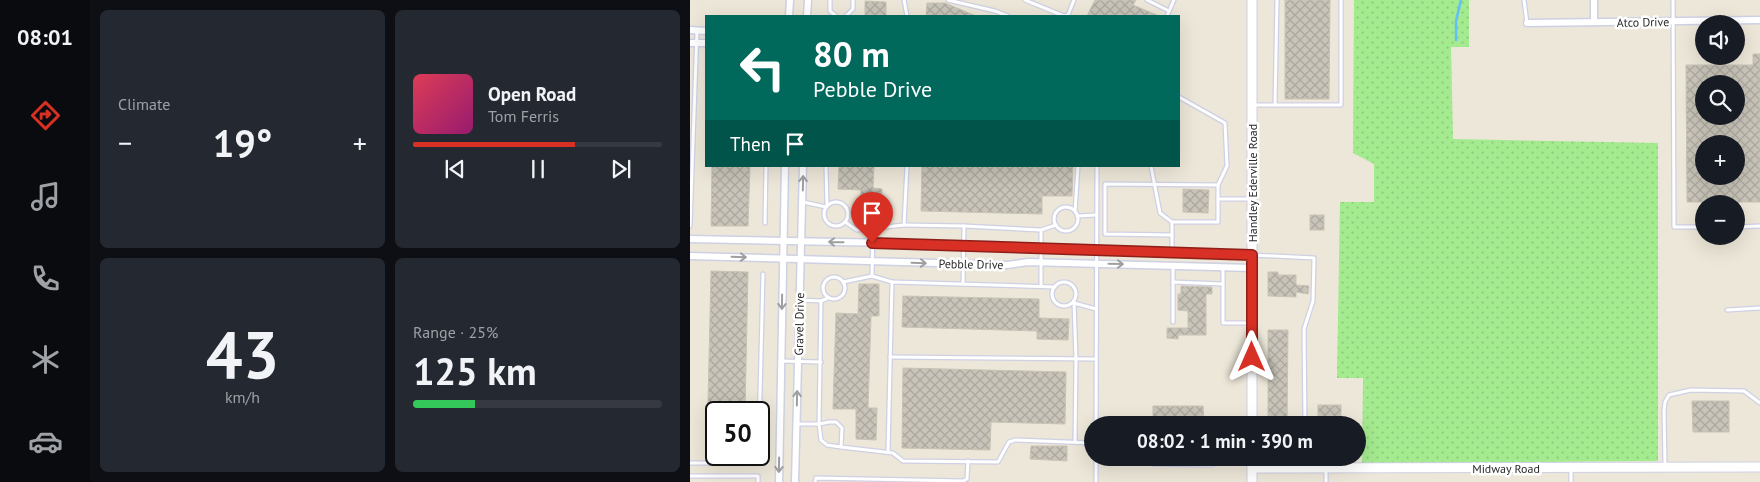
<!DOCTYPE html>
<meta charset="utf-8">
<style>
:root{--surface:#171b24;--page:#242831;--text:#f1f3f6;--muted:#9ea1a6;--line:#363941;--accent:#d93025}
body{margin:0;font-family:"PT Sans",sans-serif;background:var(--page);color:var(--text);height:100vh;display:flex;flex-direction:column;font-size:19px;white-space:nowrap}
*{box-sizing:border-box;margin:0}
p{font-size:16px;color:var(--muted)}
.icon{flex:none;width:28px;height:28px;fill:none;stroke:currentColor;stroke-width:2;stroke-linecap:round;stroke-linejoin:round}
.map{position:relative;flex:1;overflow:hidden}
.side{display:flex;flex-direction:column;gap:10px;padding:10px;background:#0d0f14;width:600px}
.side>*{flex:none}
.banner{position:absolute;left:15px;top:15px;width:475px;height:152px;border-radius:0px;box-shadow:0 5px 20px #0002;background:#00695c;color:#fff;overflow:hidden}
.fabs{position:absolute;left:1005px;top:15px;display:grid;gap:10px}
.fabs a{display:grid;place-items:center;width:50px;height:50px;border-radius:50%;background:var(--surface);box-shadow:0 5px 20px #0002;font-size:25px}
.speed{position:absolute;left:15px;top:401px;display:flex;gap:10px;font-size:25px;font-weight:700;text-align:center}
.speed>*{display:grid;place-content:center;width:65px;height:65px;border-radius:50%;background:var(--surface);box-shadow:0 5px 20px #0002;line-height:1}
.speed .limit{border:2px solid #111;border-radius:8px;background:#fff;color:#111}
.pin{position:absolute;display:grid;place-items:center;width:42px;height:42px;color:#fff;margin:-51px -21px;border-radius:50% 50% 50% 0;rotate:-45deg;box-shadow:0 0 5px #0007}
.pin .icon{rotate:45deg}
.me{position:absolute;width:55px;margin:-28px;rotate:0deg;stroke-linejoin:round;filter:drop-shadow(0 0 4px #0008)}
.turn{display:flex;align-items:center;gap:18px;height:105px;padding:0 25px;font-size:22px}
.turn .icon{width:65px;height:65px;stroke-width:2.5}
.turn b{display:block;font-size:35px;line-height:42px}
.then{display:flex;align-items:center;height:48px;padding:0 25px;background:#0003;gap:10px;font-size:19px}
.big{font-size:38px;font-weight:700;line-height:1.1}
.side .tile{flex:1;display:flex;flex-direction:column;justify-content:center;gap:8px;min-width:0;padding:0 18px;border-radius:8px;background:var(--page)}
.side .dial{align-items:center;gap:0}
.dial b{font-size:65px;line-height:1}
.song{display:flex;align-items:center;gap:15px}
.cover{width:60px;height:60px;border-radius:8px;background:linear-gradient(135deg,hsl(350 70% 55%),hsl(320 70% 35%))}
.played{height:5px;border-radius:2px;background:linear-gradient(90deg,var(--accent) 65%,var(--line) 65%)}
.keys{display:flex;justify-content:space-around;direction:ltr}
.heat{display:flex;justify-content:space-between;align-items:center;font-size:28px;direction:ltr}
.charge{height:8px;border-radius:4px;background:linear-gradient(90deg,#34c759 25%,var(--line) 0)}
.side .tiles{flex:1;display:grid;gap:10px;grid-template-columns:repeat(2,1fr)}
.trip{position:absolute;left:394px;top:416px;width:282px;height:50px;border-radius:25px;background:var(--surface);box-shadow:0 5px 20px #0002;font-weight:700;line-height:50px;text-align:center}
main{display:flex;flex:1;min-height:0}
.tabs{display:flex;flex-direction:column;width:90px;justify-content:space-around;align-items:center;background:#090b0e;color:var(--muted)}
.tabs .icon{width:35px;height:35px}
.tabs .active{color:var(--accent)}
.tabs b{font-size:22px;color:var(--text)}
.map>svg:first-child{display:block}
.grass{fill:url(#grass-dots)}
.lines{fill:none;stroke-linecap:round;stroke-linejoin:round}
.stream{stroke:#60c0fb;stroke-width:2.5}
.building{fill:url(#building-cross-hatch);stroke:#c9c3b3;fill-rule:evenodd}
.lane-casing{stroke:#ced0e4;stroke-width:5.5}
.street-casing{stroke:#ced0e4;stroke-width:9}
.secondary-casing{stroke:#ced0e4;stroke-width:11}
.lane{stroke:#fff;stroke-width:3}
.street{stroke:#fff;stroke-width:6}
.secondary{stroke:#fff;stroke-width:9}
.oneway{stroke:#9f9f9f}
.route-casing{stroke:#8d1f18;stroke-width:12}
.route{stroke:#d93025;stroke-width:9}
.labels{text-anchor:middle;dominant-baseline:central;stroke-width:5;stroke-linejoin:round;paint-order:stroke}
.street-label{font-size:12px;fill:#292929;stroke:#fff}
</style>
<main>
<nav class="tabs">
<b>08:01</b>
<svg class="icon active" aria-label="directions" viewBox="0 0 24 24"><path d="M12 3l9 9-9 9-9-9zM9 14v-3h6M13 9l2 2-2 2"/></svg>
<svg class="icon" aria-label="music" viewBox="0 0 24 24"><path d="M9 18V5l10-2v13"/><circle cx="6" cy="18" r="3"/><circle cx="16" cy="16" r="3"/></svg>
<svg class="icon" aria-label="phone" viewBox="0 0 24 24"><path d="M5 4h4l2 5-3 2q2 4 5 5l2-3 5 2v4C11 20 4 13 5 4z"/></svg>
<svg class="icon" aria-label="climate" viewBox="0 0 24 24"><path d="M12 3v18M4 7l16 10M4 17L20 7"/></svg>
<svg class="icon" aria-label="car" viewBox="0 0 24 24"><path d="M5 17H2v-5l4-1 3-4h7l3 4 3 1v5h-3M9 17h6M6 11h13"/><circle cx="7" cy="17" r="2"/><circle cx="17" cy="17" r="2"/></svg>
</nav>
<section class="side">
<div class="tiles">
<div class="tile"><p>Climate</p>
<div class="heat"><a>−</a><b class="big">19°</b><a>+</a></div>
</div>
<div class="tile">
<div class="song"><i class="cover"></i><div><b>Open Road</b><p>Tom Ferris</p></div></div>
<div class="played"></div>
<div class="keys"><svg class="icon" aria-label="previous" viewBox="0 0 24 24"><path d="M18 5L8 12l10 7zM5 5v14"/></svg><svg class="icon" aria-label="pause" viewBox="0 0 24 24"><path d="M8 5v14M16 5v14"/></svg><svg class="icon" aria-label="next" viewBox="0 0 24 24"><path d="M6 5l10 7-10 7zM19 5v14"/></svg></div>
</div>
<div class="tile dial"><b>43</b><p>km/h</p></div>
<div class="tile"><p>Range · 25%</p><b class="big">125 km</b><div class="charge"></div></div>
</div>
</section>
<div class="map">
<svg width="1070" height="482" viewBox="0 0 1070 482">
<defs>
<pattern id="grass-dots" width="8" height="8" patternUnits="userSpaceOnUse" patternTransform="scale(1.25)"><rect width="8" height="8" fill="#a4ea8f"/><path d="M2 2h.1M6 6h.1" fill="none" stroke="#8dc97b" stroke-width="1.8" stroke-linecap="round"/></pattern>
<pattern id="building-cross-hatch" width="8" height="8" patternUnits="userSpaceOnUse" patternTransform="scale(1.25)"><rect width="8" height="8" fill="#c8c4b9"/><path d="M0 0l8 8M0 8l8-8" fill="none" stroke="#aca89f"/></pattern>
</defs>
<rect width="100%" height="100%" fill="#ede7d9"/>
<polygon class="grass" points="664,0 779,0 779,47 761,47 763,139 968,143 968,461 672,463 673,378 647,378 650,202 684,202 684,164 663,153"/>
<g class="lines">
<polyline class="stream" points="766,40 766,21 771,0"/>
</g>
<g class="building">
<polygon points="405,0 446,0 443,5 469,16 397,16"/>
<polygon points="595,0 640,0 639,99 595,99"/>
<polygon points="175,1 196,2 196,16 175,16"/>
<polygon points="237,3 255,3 286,16 236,16"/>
<path d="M 1063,54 L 1070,54 L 1070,202 L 997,202 L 996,65 L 1063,65 ZM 1014,84 L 1046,84 L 1046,116 L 1014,116 ZM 1014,144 L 1046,144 L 1046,176 L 1014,176 Z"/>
<polygon points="22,166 60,166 58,226 21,226"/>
<polygon points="149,166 184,166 183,188 192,189 191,220 170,220 171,190 148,189"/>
<polygon points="232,166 383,166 382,196 352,196 352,214 231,211"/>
<polygon points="493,189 519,190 518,213 493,212"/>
<rect x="620" y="215" width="14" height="15"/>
<polygon points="21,271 58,272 55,412 26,412 26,448 17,448"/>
<polygon points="578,272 588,272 588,275 606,275 606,285 619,286 618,294 606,292 606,297 578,296"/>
<polygon points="169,284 189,284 189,316 181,316 178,408 187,408 186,440 166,439 166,409 143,409 146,313 168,314"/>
<polygon points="491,286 522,287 522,294 516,294 516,335 488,335 488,339 477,338 477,328 498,328 498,311 488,310 488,294 491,294"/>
<polygon points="213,296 349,299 349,318 379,319 378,340 347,339 347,331 212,327"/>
<polygon points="578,330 598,330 597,425 578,425"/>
<polygon points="213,368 376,372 375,424 301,422 300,450 212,448"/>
<polygon points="1002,401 1039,401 1039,432 1003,432"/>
<rect x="628" y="405" width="23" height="20"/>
<polygon points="463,406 513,406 514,425 463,425"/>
<polygon points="341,446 377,446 377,461 340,459"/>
</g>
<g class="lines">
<defs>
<g id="lane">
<polyline points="140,0 140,11 146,16"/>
<polyline points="214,0 217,16"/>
<polyline points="258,0 305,11 318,16"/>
<polyline points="335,0 374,16 378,15 384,0"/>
<polyline points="457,0 479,11"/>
<polyline points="834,0 837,23"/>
<polyline points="983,0 984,227 1014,227"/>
<polyline points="156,16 163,9 163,0"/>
<polyline points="477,16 484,0"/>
<polyline points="489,97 535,123 537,166 528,185"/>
<polyline points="562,105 651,105 651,0"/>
<polyline points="585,105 587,0"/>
<polyline points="136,166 137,205"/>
<polyline points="461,166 470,213 482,222"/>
<circle cx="146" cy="214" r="12"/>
<polyline points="113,202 136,207"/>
<circle cx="376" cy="219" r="12"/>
<polyline points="385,212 388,166"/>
<polyline points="387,216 406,215"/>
<polyline points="155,222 167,230 214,225 217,166"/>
<polyline points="75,223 76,166"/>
<polyline points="214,225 274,226 273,284"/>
<polyline points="0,226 7,31"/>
<polyline points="274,226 351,230 366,225"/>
<polyline points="1046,227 1070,226"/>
<polyline points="482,235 415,234 415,184 528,185 528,199"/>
<polyline points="482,253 482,222 528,222 528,199 561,199"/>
<polyline points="562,255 624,258 623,301 614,329 615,425"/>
<polyline points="483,266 483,282"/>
<polyline points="533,268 533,323 560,323"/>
<polyline points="182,276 202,282"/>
<circle cx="144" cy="288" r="11"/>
<polyline points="153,282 182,276 183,229"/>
<circle cx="374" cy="294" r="12"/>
<polyline points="351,286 351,230"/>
<polyline points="110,300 131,301"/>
<polyline points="384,302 386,359 385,442"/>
<polyline points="384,303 406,309"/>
<polyline points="1037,310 1070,308"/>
<polyline points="483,322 483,282 533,284"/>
<polyline points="200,357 406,359"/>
<polyline points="91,361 131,362"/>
<polygon points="139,422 146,422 152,428 151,447 137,445 131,440 129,424"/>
<polyline points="107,424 129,424 131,301 138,298"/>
<polyline points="406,425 407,166"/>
<polyline points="69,434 73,274"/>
<polyline points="151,447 203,453 213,461 308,462 319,442 325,440 402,443"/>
<polyline points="198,452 202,282 365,287"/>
<polyline points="406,458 406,482"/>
<polyline points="455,458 463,464 521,465 526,463 530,458"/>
<polyline points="615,458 615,467"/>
<polyline points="0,463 68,463 68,455"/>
<polyline points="975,465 974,411 975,402 979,395 1001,390 1054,391 1070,403"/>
<polyline points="636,470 636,482"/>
<polyline points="0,476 68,476 68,482"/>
<polyline points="125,482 126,478 273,481 277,479 278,461"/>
<polyline points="881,482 881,468"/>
</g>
<g id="street">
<polyline points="904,0 904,22"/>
<polyline points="99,16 100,0"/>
<polyline points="117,16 118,0"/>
<polyline points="837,23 1070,20"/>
<polyline points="0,30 16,31"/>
<polyline points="0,43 16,43"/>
<polyline points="0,239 306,245 337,249 562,255"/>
<polyline points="0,256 317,265 338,262 562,268"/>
<polyline points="89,482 95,166"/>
<polyline points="105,482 113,166"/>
</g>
<g id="secondary">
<polyline points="562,0 562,425"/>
<polyline points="562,468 1070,467"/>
<polyline points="562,482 562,458"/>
</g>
</defs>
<use href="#lane" class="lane-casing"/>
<use href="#street" class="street-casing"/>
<use href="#secondary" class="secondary-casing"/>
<use href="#lane" class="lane"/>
<use href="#street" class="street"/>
<use href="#secondary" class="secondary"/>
</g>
<defs><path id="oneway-shaft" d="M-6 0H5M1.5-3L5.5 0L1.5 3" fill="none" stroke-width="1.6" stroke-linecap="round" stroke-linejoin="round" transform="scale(1.25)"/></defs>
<g class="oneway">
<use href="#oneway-shaft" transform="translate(113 183) rotate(-89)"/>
<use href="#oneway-shaft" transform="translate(146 242) rotate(-179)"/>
<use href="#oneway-shaft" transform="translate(49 257) rotate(2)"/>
<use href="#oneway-shaft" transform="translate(229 263) rotate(2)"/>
<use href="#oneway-shaft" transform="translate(426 264) rotate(1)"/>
<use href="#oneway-shaft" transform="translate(92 302) rotate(91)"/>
<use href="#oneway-shaft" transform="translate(107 398) rotate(-89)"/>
<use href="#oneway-shaft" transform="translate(89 465) rotate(91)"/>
</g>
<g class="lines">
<defs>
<polyline id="route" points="182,243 562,255 562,357"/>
</defs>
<use href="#route" class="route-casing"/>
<use href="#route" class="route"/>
</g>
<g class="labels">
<g class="street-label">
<text transform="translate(953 22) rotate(-1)">Atco Drive</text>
<text transform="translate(562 183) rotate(-90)">Handley Ederville Road</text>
<text transform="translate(281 264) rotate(1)">Pebble Drive</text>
<text transform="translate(109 324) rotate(-89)">Gravel Drive</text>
<text x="816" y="468">Midway Road</text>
</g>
</g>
</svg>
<div class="fabs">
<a><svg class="icon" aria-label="sound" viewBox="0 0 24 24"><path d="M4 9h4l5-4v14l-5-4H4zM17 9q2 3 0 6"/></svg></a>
<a><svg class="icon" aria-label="search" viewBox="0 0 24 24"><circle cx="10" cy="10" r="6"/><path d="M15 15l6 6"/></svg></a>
<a>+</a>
<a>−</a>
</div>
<div class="speed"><div class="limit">50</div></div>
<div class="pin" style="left:182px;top:243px;background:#d93025"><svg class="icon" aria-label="arrive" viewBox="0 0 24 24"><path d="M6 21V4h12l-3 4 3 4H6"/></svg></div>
<svg class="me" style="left:562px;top:357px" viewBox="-20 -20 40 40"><path d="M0-17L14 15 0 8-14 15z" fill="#d93025" stroke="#fff" stroke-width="4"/></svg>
<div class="trip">08:02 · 1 min · 390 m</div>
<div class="banner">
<div class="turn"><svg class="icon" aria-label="left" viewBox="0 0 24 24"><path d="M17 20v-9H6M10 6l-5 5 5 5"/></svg><div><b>80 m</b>Pebble Drive</div></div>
<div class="then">Then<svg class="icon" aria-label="arrive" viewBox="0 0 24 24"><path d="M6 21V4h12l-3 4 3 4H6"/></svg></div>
</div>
</div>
</main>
